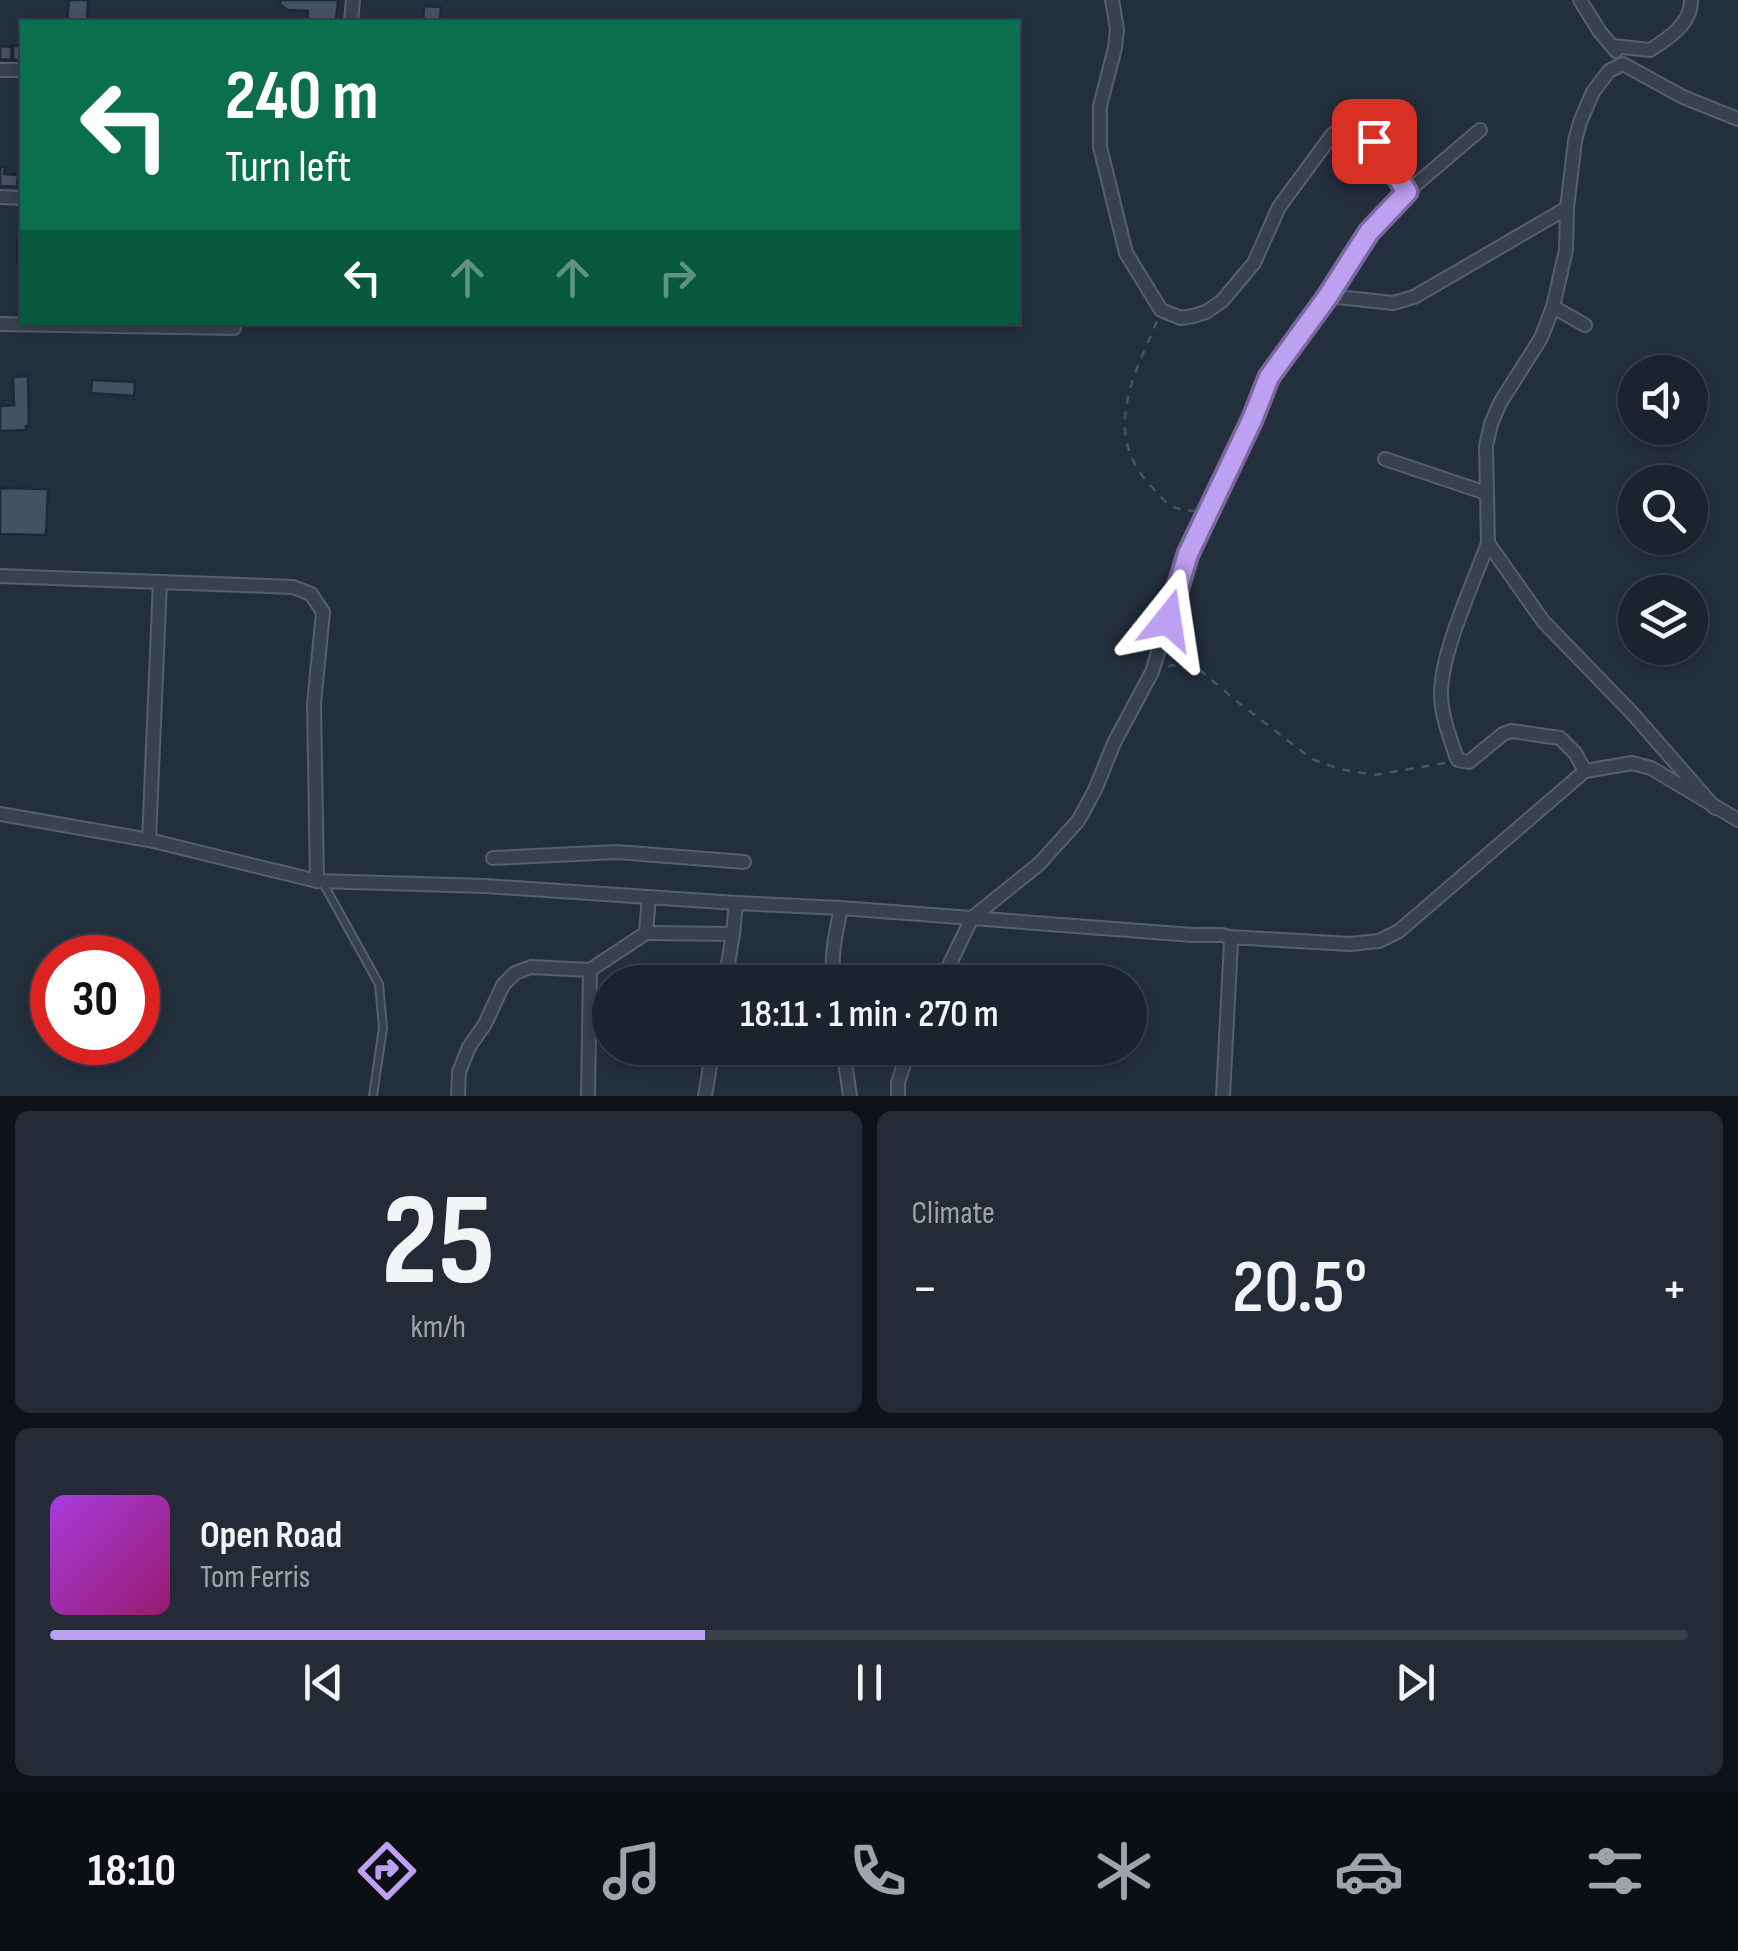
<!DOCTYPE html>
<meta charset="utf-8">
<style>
:root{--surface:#1b232e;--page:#242b36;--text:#f1f3f6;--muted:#a0a4aa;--line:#39404a;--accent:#bca0f2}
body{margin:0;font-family:"Sofia Sans Condensed",sans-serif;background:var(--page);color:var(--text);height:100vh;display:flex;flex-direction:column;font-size:38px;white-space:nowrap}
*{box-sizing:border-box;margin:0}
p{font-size:32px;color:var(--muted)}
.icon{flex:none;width:55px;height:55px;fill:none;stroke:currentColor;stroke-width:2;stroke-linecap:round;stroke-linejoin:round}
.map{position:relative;height:1096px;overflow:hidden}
.side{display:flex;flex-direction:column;gap:15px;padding:15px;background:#0f1319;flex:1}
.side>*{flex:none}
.guide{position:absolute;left:20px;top:20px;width:1000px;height:305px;border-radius:0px;box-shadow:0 5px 15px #0003,0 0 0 2px var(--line);background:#0b6e4f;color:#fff;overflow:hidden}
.tools{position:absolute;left:1618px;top:355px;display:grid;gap:20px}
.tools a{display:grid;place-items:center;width:90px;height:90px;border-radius:50%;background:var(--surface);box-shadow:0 5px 15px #0003,0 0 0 2px var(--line);font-size:50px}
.speed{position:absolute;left:30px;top:935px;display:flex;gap:20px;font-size:50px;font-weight:700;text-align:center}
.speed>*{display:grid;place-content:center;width:130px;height:130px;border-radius:50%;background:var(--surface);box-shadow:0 5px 15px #0003,0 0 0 2px var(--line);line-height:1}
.speed .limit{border:15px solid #d22;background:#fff;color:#111}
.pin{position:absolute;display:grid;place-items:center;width:85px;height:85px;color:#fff;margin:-42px;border-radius:20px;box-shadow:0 5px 15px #0006}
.me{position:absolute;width:110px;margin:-55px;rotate:15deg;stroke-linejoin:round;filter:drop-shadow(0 0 8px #0008)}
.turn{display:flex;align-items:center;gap:35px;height:210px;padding:0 40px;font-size:45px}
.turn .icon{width:130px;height:130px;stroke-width:2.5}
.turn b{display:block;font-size:70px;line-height:85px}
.lanes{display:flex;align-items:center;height:95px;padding:0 40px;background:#0003;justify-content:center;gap:50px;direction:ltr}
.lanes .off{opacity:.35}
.big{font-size:75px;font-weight:600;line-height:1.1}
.side .tile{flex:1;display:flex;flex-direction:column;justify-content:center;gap:15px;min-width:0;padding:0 35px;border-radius:15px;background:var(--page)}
.side .dial{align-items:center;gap:0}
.dial b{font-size:130px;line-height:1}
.song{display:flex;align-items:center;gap:30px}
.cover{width:120px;height:120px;border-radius:15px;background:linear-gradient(135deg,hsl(280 70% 55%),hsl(320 70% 35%))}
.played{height:10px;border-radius:5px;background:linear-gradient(90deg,var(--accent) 40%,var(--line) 40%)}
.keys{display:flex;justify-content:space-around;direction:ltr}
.heat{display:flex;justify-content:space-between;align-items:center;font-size:55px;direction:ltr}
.side .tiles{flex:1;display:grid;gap:15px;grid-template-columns:1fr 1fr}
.tile:last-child{grid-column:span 2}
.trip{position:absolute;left:592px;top:965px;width:555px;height:100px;border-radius:50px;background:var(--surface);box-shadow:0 5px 15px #0003,0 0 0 2px var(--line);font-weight:600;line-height:100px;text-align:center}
.menu{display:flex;height:160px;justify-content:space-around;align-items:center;background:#0b0e12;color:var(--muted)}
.menu .icon{width:70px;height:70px}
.menu .active{color:var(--accent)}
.menu b{font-size:45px;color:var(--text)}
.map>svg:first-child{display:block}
.building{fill:#455162;stroke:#1f2835;stroke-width:2.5}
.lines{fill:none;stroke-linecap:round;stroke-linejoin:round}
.lane-casing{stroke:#565f6c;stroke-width:10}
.street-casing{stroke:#565f6c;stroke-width:16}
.path{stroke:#44595c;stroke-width:2.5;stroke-dasharray:8 8;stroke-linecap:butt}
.lane{stroke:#38414e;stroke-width:6}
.street{stroke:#38414e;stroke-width:12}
.route-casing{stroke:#7a689d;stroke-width:25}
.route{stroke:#bca0f2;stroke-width:18}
</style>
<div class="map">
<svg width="1738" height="1096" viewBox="0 0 1738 1096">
<rect width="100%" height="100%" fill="#242f3e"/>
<g class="building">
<polygon points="69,0 88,0 87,22 67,22"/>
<polygon points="280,0 338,0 336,22 307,22 308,11 287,10 280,4"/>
<polygon points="424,6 441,7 440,22 423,22"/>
<polygon points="0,46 12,47 11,60 0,59"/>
<rect x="13" y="46" width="9" height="14"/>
<polygon points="0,167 5,167 4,174 18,175 17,187 0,186"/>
<polygon points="17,237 22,237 22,267 18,267"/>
<polygon points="28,376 29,426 26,426 26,430 0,431 0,406 14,405 13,377"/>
<polygon points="92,380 135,382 134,396 91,393"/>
<polygon points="0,488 48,489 46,535 0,534"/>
</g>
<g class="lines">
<defs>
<polyline id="lane" points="323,883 379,984 383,1028 373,1096"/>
<g id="street">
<polyline points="1112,0 1117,29 1115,48 1100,106 1100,147 1126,253 1161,310 1181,318 1193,316 1206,312 1222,301 1254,263 1279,207 1332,135 1344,126 1358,126 1374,141 1407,192"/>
<polyline points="1580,0 1600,32 1616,51"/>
<polyline points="351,22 353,0"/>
<path d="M 1613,46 L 1650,50 C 1668,39 1692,23 1691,0"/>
<polyline points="0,70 22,70"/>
<polyline points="0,197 22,198"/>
<polyline points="1328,296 1393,303 1414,297 1567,208"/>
<polyline points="1553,307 1585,325"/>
<polyline points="0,324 234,328"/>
<polyline points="1385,459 1486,493"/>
<path d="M 1488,543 C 1473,584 1441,652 1441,694 C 1441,715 1450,737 1456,756 L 1458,760 L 1469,762 L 1503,734 L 1511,731 L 1560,738 L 1575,753 L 1585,771"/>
<polyline points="0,576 160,582 149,840"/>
<polyline points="160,582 293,587 311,594 323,612 314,704 317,881"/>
<polyline points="1715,808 1633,714 1543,621 1488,543 1486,446 1491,424 1500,403 1541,338 1553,307 1566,250 1567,208 1575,141 1580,122 1593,92 1609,71 1623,64 1683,97 1738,119"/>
<polyline points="0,814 149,840 317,881 485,886 736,903 841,908 1193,935 1222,935 1229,937 1231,942 1223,1096"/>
<polyline points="493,858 617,852 744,862"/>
<polyline points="646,933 733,934"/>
<polyline points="1229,937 1350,944 1379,941 1399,931 1585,771 1632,763 1651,768 1738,820"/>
<polyline points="725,982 733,934 736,903"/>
<path d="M 834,982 C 830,957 836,932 841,908"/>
<polyline points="941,982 972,918 1039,864 1078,821 1095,790 1114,743 1152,672 1188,554 1252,421 1269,377 1328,296 1369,232 1407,192 1480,130"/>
<polyline points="843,1048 850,1096"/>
<polyline points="458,1096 459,1072 469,1047 485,1024 503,985 515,973 531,967 590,970"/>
<polyline points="588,1096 590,970 646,933 649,897"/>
<polyline points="705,1096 713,1048"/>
<polyline points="898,1096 898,1083 909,1048"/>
</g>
</defs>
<use href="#lane" class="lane-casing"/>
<use href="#street" class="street-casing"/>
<g class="path">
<path d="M 1157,321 C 1134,376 1102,431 1149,484 C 1166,502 1169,510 1195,511"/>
<polyline points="1168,667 1172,665 1201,671 1239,703 1312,759 1340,769 1374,775 1445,763"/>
</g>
<use href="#lane" class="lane"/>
<use href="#street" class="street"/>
</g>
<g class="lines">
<defs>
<polyline id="route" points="1168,620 1188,554 1252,420 1269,377 1328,296 1369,232 1407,192 1374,141"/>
</defs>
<use href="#route" class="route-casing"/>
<use href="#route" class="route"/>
</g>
</svg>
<div class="tools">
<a><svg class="icon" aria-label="sound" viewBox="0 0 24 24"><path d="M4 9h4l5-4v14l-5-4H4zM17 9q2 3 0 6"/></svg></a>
<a><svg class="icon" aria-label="search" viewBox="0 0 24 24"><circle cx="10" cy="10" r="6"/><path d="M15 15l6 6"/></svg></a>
<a><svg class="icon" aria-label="layers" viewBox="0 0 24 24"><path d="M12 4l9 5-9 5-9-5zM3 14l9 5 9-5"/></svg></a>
</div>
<div class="speed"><div class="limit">30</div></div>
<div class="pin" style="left:1374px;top:141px;background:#d93025"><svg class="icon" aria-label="arrive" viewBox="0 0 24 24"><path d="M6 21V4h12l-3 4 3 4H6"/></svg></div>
<svg class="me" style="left:1168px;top:620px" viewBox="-20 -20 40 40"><path d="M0-17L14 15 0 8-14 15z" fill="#bca0f2" stroke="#fff" stroke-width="4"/></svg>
<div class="trip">18:11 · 1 min · 270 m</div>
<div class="guide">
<div class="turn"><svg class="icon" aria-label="left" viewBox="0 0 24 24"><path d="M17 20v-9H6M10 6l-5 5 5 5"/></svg><div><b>240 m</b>Turn left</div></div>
<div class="lanes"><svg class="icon" aria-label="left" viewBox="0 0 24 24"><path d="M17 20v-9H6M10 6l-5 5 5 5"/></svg><svg class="icon off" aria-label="ahead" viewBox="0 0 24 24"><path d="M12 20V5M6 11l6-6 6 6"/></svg><svg class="icon off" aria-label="ahead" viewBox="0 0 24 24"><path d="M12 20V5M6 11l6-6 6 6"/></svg><svg class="icon off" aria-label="right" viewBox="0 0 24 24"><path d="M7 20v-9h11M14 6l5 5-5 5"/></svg></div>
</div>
</div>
<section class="side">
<div class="tiles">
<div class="tile dial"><b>25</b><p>km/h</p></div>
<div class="tile"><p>Climate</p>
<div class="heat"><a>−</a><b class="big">20.5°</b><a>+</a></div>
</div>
<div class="tile">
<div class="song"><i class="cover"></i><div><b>Open Road</b><p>Tom Ferris</p></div></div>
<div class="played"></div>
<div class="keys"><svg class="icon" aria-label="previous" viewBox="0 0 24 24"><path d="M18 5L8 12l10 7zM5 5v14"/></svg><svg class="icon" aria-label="pause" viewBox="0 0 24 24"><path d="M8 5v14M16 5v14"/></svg><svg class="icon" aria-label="next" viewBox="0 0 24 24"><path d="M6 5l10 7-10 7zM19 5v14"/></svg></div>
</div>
</div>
</section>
<nav class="menu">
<b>18:10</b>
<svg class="icon active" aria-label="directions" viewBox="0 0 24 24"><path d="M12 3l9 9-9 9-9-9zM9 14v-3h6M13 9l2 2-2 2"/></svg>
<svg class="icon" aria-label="music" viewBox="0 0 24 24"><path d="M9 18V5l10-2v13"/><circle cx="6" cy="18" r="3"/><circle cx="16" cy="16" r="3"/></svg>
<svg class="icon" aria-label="phone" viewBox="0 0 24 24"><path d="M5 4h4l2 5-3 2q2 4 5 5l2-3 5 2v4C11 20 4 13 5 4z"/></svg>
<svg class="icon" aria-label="climate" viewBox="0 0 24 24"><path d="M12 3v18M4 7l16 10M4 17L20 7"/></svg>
<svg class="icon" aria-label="car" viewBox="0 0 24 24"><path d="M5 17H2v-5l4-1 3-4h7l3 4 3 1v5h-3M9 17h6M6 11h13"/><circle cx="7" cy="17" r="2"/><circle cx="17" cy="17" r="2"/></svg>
<svg class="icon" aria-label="filters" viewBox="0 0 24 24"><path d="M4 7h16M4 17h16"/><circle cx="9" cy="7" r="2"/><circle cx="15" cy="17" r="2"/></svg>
</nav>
